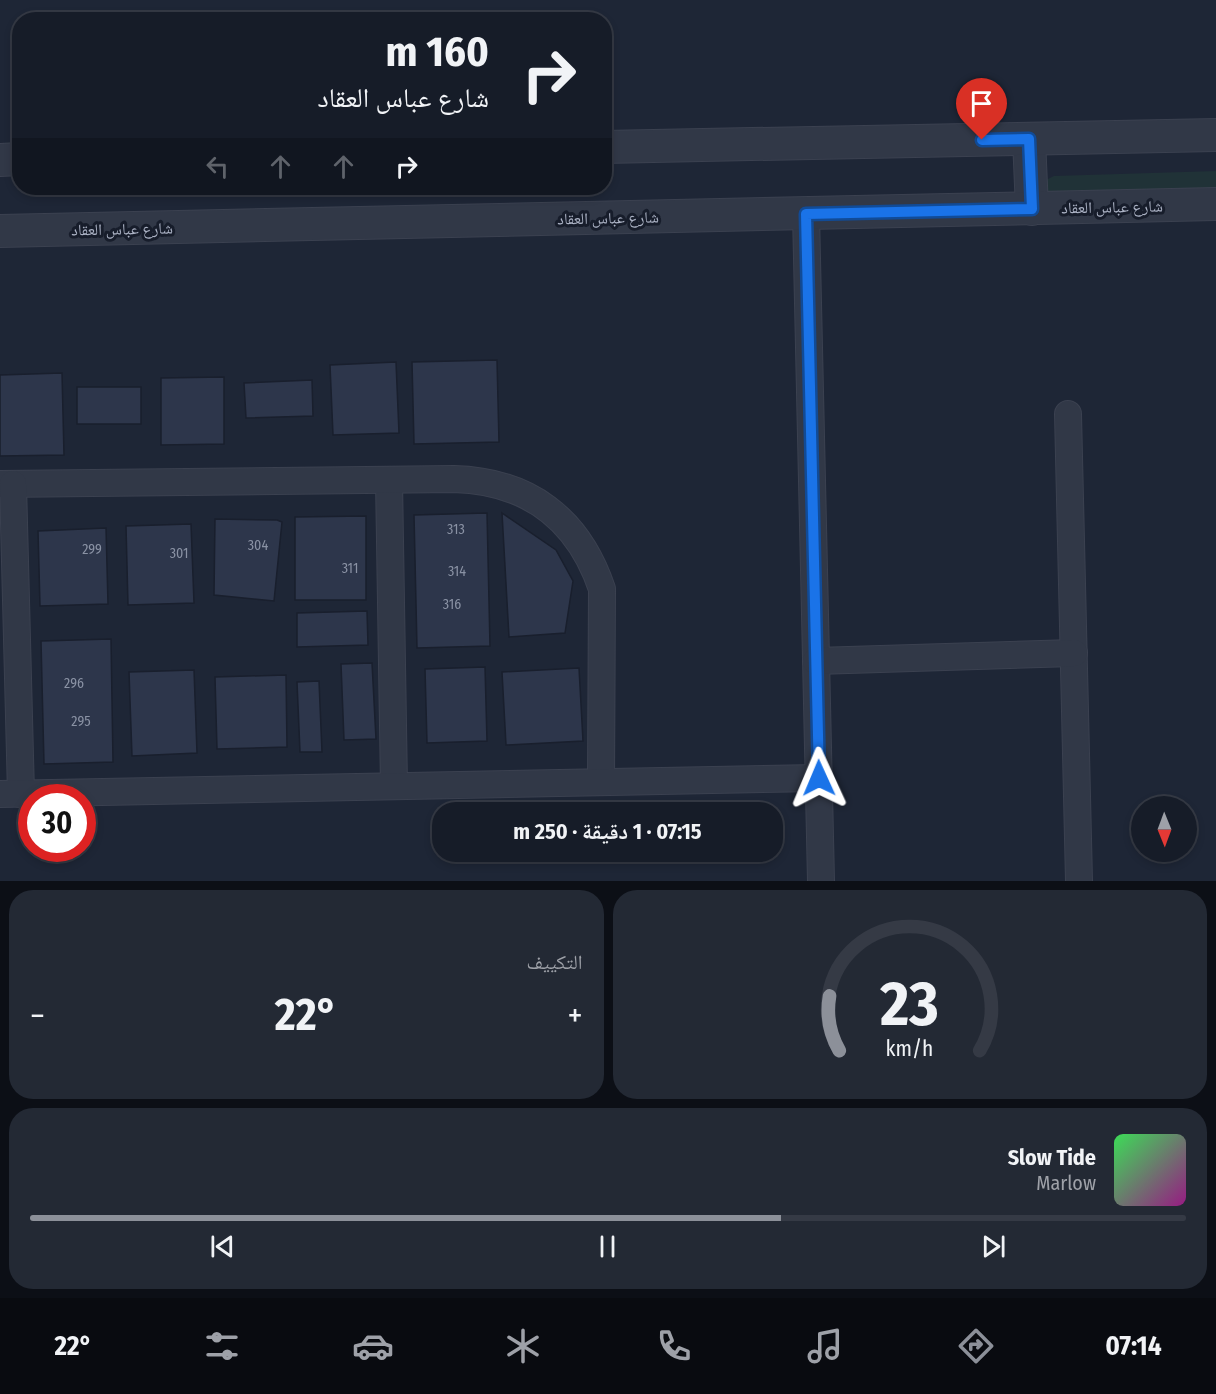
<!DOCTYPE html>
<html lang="ar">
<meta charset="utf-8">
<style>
:root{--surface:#161c28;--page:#232934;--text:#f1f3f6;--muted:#9ea1a8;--line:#353a45;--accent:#8c9099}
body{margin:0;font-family:"Fira Sans Condensed","Noto Naskh Arabic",sans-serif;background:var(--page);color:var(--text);direction:rtl;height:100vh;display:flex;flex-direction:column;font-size:22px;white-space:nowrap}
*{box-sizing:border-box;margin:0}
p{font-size:20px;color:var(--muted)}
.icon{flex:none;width:33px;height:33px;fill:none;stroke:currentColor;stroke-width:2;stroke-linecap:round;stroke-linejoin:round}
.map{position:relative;height:881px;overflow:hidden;direction:ltr}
.side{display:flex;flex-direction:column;gap:9px;padding:9px;background:#0c0f16;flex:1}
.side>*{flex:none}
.top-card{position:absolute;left:12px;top:12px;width:600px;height:183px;border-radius:24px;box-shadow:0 3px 9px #0003,0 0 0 2px var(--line);direction:rtl;background:#161c28;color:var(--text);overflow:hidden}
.needle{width:39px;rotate:179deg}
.fabs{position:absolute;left:1131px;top:796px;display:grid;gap:12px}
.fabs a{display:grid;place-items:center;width:66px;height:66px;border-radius:50%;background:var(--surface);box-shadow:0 3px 9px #0003,0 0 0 2px var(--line);font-size:30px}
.speed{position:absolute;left:18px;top:784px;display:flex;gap:12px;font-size:30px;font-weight:700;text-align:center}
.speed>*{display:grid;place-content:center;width:78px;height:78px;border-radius:50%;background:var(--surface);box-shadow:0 3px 9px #0003,0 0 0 2px var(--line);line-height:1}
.speed .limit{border:9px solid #d22;background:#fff;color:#111}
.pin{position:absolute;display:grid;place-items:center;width:51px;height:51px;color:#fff;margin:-62px -26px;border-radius:50% 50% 50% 0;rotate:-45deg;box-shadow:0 0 6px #0007}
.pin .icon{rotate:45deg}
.me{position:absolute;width:66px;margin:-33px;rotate:359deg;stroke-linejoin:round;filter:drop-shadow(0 0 4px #0008)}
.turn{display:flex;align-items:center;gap:21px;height:126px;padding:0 24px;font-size:27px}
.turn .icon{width:78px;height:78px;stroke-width:2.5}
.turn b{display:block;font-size:42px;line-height:51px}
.lanes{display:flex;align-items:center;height:57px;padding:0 24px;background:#0003;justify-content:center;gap:30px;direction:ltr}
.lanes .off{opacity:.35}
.big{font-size:45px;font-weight:700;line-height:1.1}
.side .widget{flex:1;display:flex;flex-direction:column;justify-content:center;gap:9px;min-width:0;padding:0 21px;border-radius:24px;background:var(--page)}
.side .dial{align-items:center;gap:0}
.dial svg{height:156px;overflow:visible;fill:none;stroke:var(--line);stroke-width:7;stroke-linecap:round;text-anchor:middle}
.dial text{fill:var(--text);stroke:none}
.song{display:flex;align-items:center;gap:18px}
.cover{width:72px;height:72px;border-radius:9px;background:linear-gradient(135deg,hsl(130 70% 55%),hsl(310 70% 35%))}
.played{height:6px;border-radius:3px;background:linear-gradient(90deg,var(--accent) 65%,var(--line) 65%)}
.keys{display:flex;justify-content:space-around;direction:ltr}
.heat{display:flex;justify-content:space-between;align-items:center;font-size:33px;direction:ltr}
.side .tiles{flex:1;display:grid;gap:9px;grid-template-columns:1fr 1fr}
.widget:last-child{grid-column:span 2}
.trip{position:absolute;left:432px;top:802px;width:351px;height:60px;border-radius:24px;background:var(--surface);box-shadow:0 3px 9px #0003,0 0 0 2px var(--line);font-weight:700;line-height:60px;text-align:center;direction:rtl}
.menu{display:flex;height:96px;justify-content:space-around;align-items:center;background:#090b10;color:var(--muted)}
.menu .icon{width:42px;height:42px}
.menu .active{color:var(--accent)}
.menu b{font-size:27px;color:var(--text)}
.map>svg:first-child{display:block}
.green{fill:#203237}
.building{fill:#2d364b;stroke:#191f2d;stroke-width:1.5}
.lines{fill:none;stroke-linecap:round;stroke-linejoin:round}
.minor-casing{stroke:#3b4150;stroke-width:28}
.tertiary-casing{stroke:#3b4150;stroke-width:34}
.minor{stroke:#313847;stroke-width:26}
.tertiary{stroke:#313847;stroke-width:32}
.route-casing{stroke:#114b97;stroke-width:15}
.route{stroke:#1a73e8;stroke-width:10}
.labels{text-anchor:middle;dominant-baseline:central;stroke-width:6;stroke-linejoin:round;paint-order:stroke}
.number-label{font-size:14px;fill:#8a92a4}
.street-label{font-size:16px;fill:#abb2c4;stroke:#171d2b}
</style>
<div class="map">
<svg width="1216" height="881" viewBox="0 0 1216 881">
<rect width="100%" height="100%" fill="#1e2636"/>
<path class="green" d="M 1216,171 L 1216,192 L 1050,196 C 1042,186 1042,181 1054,176 Z"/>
<g class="building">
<polygon points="497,360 499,442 414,444 412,362"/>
<polygon points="396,362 399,433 333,435 330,365"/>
<polygon points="62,373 64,455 0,456 0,375"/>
<polygon points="224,377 224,444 161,445 161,378"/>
<polygon points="312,380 313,416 246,418 244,383"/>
<rect x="77" y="387" width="64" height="37"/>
<polygon points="487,513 490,646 417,648 414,515"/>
<polygon points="502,513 556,550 573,581 565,633 509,637"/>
<polygon points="366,516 366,600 295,600 295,517"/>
<polygon points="215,519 277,520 282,522 274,601 214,595"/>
<polygon points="191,524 194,603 128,605 126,526"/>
<polygon points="106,528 108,604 40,606 38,531"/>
<polygon points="367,611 368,645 297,647 297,613"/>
<polygon points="111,639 113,762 44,764 41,641"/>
<polygon points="372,663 376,739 344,740 341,664"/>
<polygon points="485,667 487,741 427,743 425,669"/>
<polygon points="579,668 583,741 506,745 502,672"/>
<polygon points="194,670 197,753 132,756 129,672"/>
<polygon points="286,675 287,747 217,749 215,677"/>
<polygon points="319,681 322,752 300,752 297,682"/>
</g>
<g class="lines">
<defs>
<g id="minor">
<polyline points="806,214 821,881"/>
<polyline points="1068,414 1079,881"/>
<polyline points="389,480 394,786"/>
<path d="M 0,484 L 454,479 C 528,481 578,518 602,589 L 601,782"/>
<polyline points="13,484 21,794"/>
<polyline points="816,661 1074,653"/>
<polyline points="0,794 818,778"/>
</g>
<g id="tertiary">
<polyline points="1029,139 1032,209"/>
<polyline points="604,147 1216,135"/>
<polyline points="0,160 20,159"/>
<polyline points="0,231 1216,204"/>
</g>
</defs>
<use href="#minor" class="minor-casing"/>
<use href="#tertiary" class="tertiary-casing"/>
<use href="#minor" class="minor"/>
<use href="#tertiary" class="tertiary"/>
</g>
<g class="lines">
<defs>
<polyline id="route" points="819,778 806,214 1032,209 1029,139 982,140"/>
</defs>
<use href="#route" class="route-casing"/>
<use href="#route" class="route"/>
</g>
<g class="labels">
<g class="number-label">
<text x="456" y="529">313</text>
<text x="258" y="545">304</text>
<text x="92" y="549">299</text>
<text x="179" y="553">301</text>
<text x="350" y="568">311</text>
<text x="457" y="571">314</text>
<text x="452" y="604">316</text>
<text x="74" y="683">296</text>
<text x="81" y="721">295</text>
</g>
<g class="street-label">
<text transform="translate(1112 207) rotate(-1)">شارع عباس العقاد</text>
<text transform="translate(608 218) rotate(-1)">شارع عباس العقاد</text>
<text transform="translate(122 229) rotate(-1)">شارع عباس العقاد</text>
</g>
</g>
</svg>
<div class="fabs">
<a><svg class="needle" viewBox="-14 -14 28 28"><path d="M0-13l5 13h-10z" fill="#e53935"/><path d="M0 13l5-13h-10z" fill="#9ea1a8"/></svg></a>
</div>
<div class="speed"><div class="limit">30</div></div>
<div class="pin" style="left:982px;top:140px;background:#d93025"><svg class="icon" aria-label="arrive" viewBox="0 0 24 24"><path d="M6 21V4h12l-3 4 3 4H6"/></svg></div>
<svg class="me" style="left:819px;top:778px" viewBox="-20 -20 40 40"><path d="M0-17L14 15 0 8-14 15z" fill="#1a73e8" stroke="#fff" stroke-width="4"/></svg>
<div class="trip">07:15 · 1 دقيقة · 250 m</div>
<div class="top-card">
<div class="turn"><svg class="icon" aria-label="right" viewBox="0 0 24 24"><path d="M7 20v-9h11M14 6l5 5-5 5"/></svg><div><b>160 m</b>شارع عباس العقاد</div></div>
<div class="lanes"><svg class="icon off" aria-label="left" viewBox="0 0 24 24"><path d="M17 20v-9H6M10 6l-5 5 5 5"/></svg><svg class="icon off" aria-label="ahead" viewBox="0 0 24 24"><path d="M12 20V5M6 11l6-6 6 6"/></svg><svg class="icon off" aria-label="ahead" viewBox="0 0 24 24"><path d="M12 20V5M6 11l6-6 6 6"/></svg><svg class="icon" aria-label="right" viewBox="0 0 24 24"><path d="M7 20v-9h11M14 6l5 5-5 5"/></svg></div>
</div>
</div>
<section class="side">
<div class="tiles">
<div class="widget dial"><svg viewBox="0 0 100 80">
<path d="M14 69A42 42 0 1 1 86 69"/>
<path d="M14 69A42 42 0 0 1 9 41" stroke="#8c9099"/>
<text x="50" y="56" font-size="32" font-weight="700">23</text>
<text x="50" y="72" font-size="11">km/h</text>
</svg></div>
<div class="widget"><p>التكييف</p>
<div class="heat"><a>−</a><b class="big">22°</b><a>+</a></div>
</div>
<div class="widget">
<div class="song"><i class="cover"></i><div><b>Slow Tide</b><p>Marlow</p></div></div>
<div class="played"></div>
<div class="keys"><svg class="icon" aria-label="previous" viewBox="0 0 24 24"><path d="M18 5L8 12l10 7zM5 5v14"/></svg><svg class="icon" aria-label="pause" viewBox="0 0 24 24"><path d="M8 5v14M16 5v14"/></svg><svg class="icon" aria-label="next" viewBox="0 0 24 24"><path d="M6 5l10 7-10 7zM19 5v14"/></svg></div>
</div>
</div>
</section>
<nav class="menu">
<b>07:14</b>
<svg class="icon active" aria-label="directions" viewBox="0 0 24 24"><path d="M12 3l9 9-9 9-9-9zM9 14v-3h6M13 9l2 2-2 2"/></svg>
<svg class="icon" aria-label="music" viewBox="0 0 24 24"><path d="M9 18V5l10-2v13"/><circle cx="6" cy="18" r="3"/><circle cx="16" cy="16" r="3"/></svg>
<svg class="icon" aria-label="phone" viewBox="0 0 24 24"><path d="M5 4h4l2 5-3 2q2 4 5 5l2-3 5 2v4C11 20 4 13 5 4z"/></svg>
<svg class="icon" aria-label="climate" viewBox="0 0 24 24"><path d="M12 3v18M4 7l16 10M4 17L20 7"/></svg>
<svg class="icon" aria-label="car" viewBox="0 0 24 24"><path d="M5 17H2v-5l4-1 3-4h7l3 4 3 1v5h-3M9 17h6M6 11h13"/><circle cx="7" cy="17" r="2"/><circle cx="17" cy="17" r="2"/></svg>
<svg class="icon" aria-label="filters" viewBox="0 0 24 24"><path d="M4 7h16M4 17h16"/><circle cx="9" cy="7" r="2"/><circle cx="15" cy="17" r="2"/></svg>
<b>22°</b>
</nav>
